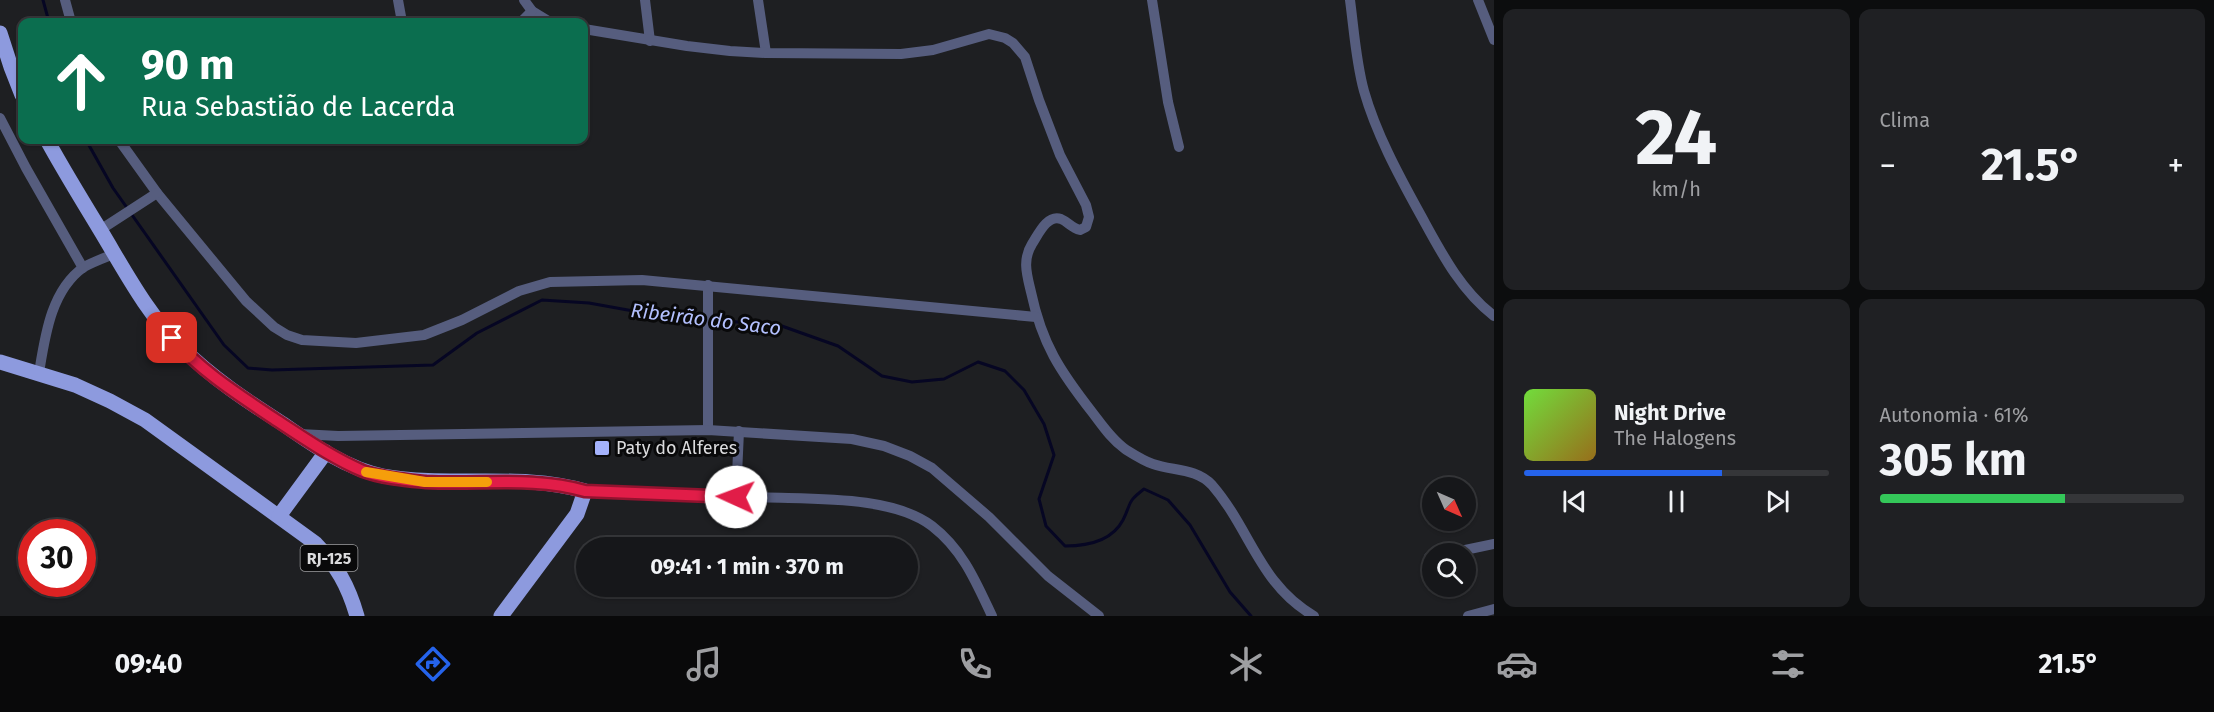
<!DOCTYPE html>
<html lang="pt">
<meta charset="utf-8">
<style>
:root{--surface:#16171a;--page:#1f2023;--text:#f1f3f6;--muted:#9e9fa2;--line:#353639;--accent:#2563eb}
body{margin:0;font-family:"Fira Sans",sans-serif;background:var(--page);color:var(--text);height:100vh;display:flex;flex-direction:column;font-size:22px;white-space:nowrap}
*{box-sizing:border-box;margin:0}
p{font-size:20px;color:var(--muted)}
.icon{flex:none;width:33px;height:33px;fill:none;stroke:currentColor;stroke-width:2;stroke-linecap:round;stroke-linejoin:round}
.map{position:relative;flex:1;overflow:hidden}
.details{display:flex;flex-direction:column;gap:9px;padding:9px;background:#0c0d0e;width:720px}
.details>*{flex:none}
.guide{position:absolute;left:18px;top:18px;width:570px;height:126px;border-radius:12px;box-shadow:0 2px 4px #0004,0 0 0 2px var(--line);background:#0b6e4f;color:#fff;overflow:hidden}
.needle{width:39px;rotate:135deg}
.buttons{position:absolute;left:1422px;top:477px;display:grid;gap:12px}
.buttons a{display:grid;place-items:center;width:54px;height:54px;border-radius:50%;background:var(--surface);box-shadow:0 2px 4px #0004,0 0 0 2px var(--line);font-size:30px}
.speed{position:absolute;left:18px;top:519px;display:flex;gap:12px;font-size:30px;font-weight:700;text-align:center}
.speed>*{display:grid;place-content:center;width:78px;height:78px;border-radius:50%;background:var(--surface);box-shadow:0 2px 4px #0004,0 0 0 2px var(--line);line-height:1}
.speed .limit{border:9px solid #d22;background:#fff;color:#111}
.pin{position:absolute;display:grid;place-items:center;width:51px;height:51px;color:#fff;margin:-26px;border-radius:12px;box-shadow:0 3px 9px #0006}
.me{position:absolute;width:66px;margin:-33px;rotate:272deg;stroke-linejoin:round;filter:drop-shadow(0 0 4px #0008)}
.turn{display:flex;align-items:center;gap:21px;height:126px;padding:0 24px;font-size:27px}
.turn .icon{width:78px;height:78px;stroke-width:2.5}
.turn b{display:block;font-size:42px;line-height:51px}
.big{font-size:45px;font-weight:700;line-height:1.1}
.details .card{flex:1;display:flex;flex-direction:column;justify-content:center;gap:9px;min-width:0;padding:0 21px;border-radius:12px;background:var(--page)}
.details .dial{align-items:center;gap:0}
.dial b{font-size:78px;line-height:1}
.song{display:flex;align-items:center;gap:18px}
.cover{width:72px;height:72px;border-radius:9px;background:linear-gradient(135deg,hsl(100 70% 55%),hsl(40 70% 35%))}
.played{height:6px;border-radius:3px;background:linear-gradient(90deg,var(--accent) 65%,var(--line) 65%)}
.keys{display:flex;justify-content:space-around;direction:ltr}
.heat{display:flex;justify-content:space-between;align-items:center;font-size:33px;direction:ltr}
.charge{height:9px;border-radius:4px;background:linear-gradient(90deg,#34c759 61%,var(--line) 0)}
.details .tiles{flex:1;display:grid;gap:9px;grid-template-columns:repeat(2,1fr)}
.trip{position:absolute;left:576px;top:537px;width:342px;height:60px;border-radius:30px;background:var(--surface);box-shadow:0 2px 4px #0004,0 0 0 2px var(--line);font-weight:700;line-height:60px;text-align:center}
.tab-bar{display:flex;height:96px;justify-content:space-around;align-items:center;background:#09090a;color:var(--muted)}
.tab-bar .icon{width:42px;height:42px}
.tab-bar .selected{color:var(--accent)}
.tab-bar b{font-size:27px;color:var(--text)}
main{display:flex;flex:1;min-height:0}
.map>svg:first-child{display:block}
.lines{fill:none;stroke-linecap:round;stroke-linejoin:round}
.stream{stroke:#060623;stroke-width:3}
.minor{stroke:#565d7e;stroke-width:10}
.primary{stroke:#8d9ade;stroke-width:15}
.route-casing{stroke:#92132f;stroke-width:15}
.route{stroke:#e11d48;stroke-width:10}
.slow{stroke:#f59e0b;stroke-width:10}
.poi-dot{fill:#a4b2fc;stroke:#09090a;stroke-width:2}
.labels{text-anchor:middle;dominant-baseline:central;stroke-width:6;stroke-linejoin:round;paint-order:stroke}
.shield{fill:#09090a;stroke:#9c9c9e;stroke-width:1.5}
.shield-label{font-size:16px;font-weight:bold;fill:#dbdbdd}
.poi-label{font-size:18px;fill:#dbdbdd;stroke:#09090a;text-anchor:start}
.water-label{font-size:20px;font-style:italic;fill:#b3c0fe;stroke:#09090a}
</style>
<main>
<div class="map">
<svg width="1494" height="616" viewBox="0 0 1494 616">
<rect width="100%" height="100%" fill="#1e1f22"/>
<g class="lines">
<g class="stream">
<polyline points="43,0 49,22"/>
<polyline points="86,140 113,188 224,345 248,368 272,370 433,365 477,333 542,300 589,303 661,316 704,319"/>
<path d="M 711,320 L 779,325 L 838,346 L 882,376 L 912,382 L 944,379 L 978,362 L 1005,371 L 1024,390 L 1044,424 L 1054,455 L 1039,499 L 1046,526 L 1065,546 C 1086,546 1112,541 1123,520 C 1132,502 1126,503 1144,489 L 1168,500 L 1190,525 L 1230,592 L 1251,616"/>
</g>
<g class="minor">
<polyline points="65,0 71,22"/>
<polyline points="398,0 402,22"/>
<polyline points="524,0 532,11 550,22"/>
<polyline points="645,0 650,41"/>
<polyline points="758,0 766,53"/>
<polyline points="1152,0 1168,102 1179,147"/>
<path d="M 1350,0 C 1354,30 1356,62 1364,91 C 1376,133 1398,174 1419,212 C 1440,250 1459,289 1494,316"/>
<polyline points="1478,0 1494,40"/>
<polyline points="521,22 532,11"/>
<path d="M 584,29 L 687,46 L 730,51 L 766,53 L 901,54 L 933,50 L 989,34 L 1005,38 L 1013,43 L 1025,57 L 1039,100 L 1060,155 L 1086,205 L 1089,217 L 1086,227 L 1080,230 C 1072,228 1068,222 1061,219 C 1047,214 1038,235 1032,244 C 1022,260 1027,275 1031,292 C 1042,344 1060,371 1092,412 C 1102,425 1111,439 1125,449 C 1133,454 1144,461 1153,464 C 1173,471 1196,468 1212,485 C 1251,530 1259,584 1314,616"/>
<polyline points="0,118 26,168 83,268"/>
<polyline points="119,140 157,193 246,301 274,327 287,335 302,340 356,343 424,335 462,320 519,291 550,282 642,280 1036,317"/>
<polyline points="100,230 157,193"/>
<polyline points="708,285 708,430"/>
<path d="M 39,373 C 45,336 51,290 84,267 C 93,262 104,258 114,254"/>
<polyline points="300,434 338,436 708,430 852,439 884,446 910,456 932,468 989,517 1048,576 1099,616"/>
<path d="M 585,491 C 642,493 698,495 754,497 C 806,500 890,494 932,526 C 963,550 976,582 992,616"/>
<polyline points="736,497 739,431"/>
<polyline points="1446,554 1494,544"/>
<polyline points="1429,557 1432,556"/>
<polyline points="1468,616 1494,609"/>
</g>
<g class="primary">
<polyline points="0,33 11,67 22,95"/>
<path d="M 47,140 C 64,171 83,202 102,233 C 126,273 148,315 182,348 C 212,378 247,401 283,424 C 313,445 347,469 383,476 C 450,488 520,472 585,491 L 577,514 L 501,616"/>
<path d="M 0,362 L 75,385 L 110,401 L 145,420 L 315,543 C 337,566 348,585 357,616"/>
<polyline points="279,516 326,452"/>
</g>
</g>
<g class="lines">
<defs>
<path id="route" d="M 172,338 C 202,372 239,395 276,420 C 304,438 332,458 363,471 C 382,478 406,480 426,482 C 479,485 534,476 585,491 L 736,497"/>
</defs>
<use href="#route" class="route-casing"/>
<use href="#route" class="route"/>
<polyline class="slow" points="366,472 425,482 487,482"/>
</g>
<rect class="poi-dot" x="594" y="440" width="16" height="16" rx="3"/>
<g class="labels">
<rect class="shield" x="300.5" y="545" width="57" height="26" rx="4.5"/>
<g class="shield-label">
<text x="329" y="558">RJ-125</text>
</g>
<g class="poi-label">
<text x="616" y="448">Paty do Alferes</text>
</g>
<g class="water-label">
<text transform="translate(706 319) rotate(7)">Ribeirão do Saco</text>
</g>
</g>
</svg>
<div class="buttons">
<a><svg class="needle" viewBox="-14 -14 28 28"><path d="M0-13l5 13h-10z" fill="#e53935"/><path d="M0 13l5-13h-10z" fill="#9e9fa2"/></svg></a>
<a><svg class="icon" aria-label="search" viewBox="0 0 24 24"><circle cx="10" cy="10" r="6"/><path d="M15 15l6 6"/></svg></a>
</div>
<div class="speed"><div class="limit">30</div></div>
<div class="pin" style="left:172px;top:338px;background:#d93025"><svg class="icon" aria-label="arrive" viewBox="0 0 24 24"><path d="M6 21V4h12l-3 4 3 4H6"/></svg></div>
<svg class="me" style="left:736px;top:497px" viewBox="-20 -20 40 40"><circle r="19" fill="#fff"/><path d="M0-13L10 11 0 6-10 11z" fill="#e11d48"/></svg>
<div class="trip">09:41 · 1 min · 370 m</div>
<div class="guide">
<div class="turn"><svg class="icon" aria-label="ahead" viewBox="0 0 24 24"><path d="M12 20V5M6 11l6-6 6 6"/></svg><div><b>90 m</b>Rua Sebastião de Lacerda</div></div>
</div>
</div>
<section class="details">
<div class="tiles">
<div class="card dial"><b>24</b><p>km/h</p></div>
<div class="card"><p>Clima</p>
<div class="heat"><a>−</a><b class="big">21.5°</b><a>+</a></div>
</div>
<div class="card">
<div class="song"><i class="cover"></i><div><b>Night Drive</b><p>The Halogens</p></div></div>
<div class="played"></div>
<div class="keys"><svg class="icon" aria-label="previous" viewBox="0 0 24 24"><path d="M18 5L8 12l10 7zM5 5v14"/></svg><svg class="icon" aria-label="pause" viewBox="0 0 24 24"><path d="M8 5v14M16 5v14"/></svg><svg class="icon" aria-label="next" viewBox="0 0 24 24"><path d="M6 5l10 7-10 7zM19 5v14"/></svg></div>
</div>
<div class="card"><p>Autonomia · 61%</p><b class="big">305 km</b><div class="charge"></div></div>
</div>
</section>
</main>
<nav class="tab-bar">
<b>09:40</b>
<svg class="icon selected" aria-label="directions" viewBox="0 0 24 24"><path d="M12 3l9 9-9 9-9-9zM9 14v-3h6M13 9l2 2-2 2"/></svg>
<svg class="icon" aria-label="music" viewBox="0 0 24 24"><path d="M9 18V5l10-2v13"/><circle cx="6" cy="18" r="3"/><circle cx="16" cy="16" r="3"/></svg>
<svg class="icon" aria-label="phone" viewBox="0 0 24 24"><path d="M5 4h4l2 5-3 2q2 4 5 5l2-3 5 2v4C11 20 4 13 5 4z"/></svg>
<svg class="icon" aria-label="climate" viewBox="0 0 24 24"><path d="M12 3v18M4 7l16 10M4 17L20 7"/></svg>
<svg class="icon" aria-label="car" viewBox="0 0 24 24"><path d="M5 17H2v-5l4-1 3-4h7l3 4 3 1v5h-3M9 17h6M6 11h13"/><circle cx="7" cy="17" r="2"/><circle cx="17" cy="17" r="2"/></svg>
<svg class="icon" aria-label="filters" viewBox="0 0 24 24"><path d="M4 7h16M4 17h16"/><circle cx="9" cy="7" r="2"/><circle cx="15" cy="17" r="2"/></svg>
<b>21.5°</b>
</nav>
